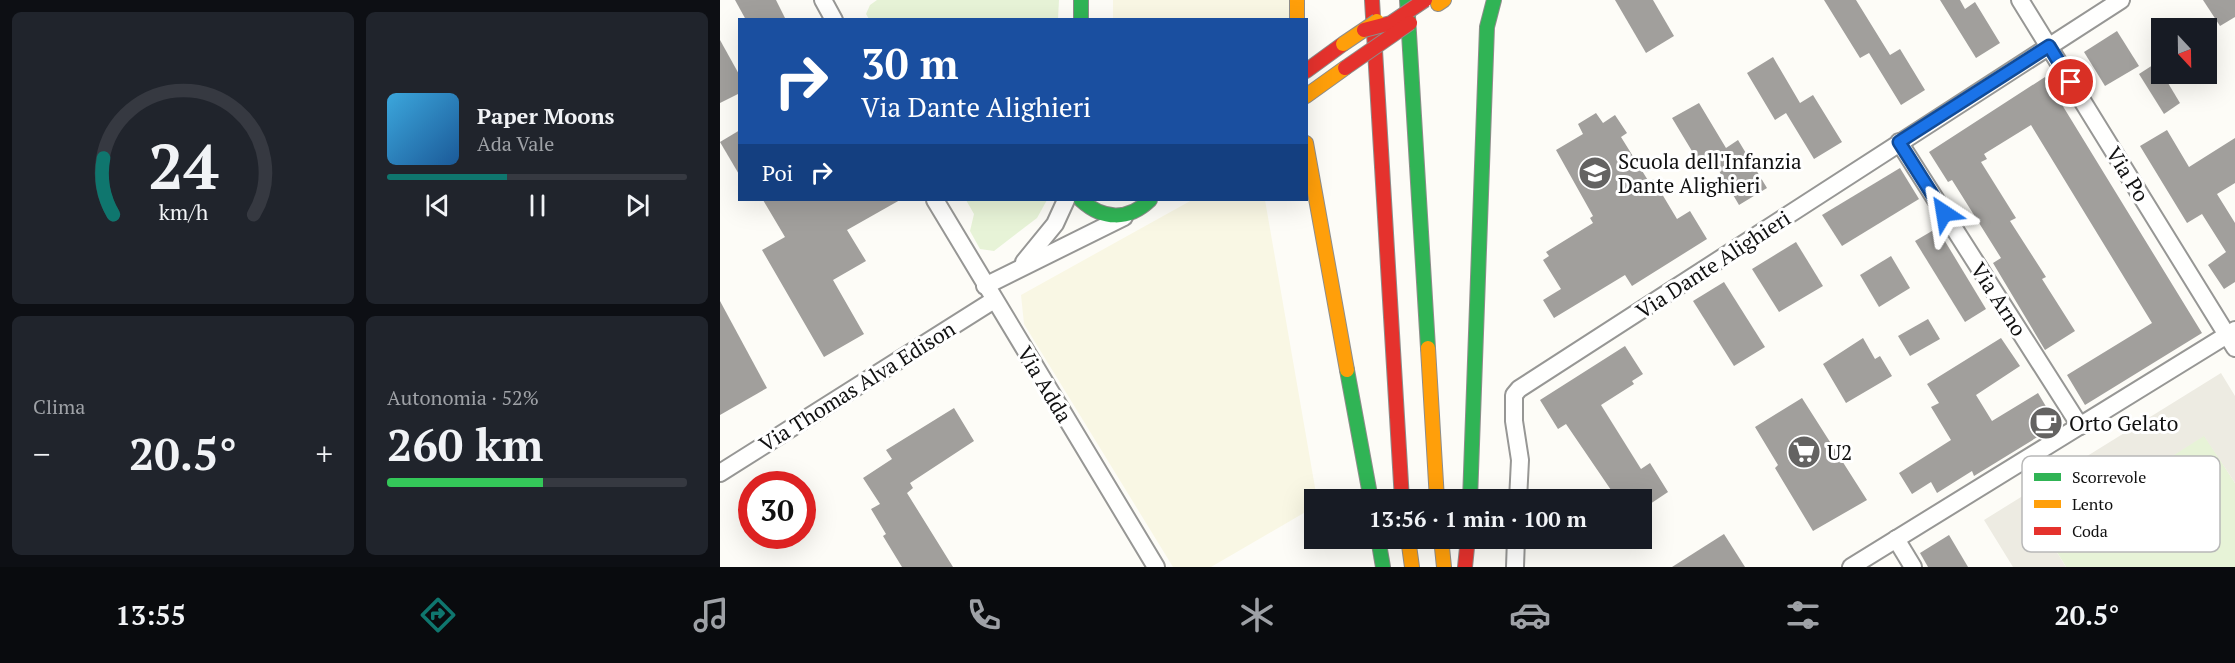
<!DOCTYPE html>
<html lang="it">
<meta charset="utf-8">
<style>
:root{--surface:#171b24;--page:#20242c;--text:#f1f3f6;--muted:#9ea1a6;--line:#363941;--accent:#0f766e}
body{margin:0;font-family:"PT Serif",serif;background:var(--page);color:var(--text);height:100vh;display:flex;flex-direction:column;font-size:22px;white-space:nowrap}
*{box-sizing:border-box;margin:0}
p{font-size:20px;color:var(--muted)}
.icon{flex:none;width:33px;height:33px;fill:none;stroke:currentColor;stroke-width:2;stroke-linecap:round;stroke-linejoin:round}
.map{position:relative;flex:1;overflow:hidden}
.panel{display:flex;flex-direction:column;gap:12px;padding:12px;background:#0d0f14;width:720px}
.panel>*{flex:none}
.hud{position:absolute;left:18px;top:18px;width:570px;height:183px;border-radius:0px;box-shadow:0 6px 24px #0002;background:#1a4fa0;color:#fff;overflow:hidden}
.needle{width:39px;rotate:158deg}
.controls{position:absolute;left:1431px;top:18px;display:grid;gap:12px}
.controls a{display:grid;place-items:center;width:66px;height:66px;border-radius:0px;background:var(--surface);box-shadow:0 6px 24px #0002;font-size:30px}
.speed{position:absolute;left:18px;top:471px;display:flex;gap:12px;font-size:30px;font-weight:700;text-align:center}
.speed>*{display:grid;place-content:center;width:78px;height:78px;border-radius:50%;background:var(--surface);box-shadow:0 6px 24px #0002;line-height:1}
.speed .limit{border:9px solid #d22;background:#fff;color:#111}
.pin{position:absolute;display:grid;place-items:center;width:51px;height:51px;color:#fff;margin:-26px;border:3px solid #fff;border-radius:50%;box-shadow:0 2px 6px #0007}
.me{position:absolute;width:66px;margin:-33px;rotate:327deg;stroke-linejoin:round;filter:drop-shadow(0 0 4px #0008)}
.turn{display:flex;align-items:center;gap:21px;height:126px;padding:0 24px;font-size:27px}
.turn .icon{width:78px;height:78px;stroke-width:2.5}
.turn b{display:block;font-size:42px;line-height:51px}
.then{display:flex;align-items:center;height:57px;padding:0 24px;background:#0003;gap:12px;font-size:22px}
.big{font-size:45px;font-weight:600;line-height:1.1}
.panel .tile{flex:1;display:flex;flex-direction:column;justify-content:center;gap:9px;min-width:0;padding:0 21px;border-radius:9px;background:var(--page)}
.panel .dial{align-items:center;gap:0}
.dial svg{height:156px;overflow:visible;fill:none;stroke:var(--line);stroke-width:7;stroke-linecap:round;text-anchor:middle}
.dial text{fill:var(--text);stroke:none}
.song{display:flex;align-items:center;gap:18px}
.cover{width:72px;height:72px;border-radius:9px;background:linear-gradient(135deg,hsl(200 70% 55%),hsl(210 70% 35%))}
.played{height:6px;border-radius:3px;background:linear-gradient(90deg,var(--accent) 40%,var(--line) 40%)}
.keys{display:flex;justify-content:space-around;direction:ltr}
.heat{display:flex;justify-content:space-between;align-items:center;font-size:33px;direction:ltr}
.charge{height:9px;border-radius:4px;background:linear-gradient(90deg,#34c759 52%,var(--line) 0)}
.panel .tiles{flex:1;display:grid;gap:12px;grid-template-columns:repeat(2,1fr)}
.trip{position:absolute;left:584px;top:489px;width:348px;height:60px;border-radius:0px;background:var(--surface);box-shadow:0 6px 24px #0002;font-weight:600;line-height:60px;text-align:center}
.dock{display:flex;height:96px;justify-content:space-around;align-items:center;background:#090b0e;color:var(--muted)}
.dock .icon{width:42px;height:42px}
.dock .selected{color:var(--accent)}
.dock b{font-size:27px;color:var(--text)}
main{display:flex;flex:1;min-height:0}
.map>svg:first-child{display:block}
.farmland{fill:#f9f7e4}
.green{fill:#e7f3d7}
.plaza{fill:#edebe2}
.building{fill:#a19f9c}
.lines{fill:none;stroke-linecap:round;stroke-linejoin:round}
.street-casing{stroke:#979795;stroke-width:20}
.fast-casing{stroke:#8e8d8b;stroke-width:16}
.slow-casing{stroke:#8e8d8b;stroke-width:16}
.jam-casing{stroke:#8e8d8b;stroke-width:16}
.street{stroke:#fffffe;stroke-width:16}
.fast{stroke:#30b455;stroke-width:14}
.slow{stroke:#ff9f0a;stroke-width:14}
.jam{stroke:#e5322d;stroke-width:14}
.slow-bridge-casing{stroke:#8e8d8b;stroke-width:16;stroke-linecap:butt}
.jam-bridge-casing{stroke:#8e8d8b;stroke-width:16;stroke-linecap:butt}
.slow-bridge{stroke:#ff9f0a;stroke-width:14}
.jam-bridge{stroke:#e5322d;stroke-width:14}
.route-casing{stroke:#114b97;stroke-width:15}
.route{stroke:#1a73e8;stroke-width:10}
.labels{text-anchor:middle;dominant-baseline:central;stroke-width:6;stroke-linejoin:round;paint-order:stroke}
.poi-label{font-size:21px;fill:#111;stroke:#fff;text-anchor:start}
.street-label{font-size:21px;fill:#111;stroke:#fff}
.key{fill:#fff;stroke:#b8b8b8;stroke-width:1.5}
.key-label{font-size:16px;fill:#111}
</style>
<main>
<section class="panel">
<div class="tiles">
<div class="tile dial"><svg viewBox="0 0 100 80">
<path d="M14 69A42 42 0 1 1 86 69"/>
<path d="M14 69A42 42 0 0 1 9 40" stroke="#0f766e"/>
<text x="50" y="56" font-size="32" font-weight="700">24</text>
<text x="50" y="72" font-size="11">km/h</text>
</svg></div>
<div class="tile">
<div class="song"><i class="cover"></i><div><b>Paper Moons</b><p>Ada Vale</p></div></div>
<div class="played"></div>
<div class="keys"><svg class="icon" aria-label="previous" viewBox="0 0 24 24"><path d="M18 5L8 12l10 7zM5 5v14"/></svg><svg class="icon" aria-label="pause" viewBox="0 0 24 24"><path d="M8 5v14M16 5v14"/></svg><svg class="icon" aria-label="next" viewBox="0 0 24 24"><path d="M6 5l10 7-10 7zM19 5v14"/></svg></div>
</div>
<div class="tile"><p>Clima</p>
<div class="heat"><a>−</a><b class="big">20.5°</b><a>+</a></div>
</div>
<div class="tile"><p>Autonomia · 52%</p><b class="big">260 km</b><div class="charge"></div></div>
</div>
</section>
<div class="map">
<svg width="1515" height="567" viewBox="0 0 1515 567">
<rect width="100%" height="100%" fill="#fdfcf7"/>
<g class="farmland">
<rect x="393" y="0" width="176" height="19"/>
<polygon points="472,200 545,200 597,499 594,500 594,507 491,567 453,567 304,324 301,295"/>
</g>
<g class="green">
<polygon points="157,0 339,0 338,19 149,19 146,14 150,5"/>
<polygon points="246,200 327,200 317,218 274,251 260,249 250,231 254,214"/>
<polygon points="1484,435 1515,483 1515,567 1346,567 1327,536"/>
</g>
<polygon class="plaza" points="1501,373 1515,396 1515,483 1484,436 1327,536 1346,567 1293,567 1264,520"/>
<g class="building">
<polygon points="15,0 56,0 66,20 26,20"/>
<polygon points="895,0 933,0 954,36 926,53"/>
<polygon points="1104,0 1136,0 1170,55 1180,49 1205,90 1181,105 1149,53 1140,58"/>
<polygon points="1220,0 1240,0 1245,9 1255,2 1280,43 1256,58"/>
<polygon points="1483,0 1515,0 1515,17 1500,26"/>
<polygon points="1397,31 1419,66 1385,86 1364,52"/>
<polygon points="0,40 20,76 20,93 0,103"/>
<polygon points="1053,57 1080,103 1093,95 1122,142 1094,159 1066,113 1055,120 1027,73"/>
<polygon points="1436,63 1460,103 1444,114 1419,74"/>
<polygon points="1325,77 1482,333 1365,405 1347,375 1432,323 1311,125 1264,154 1267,159 1261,162 1296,218 1290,221 1326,277 1322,279 1355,331 1325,350 1273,263 1281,258 1232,180 1228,182 1209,152"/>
<polygon points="979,103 1006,148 1018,140 1047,188 1019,205 992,159 981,166 952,118"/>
<polygon points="876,113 883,123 895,115 907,133 901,137 929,182 933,179 957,219 970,211 987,239 912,286 905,275 834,318 823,300 841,289 823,260 829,256 826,252 873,223 870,218 873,216 836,150 863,134 858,124"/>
<polygon points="20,130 20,176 0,142"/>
<polygon points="1447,130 1469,167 1515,138 1515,183 1497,194 1515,223 1515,282 1504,289 1488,265 1506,252 1482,214 1467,223 1420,146"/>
<polygon points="1180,168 1199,199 1122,246 1102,215"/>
<polygon points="43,200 180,200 127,230 146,261 113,280 144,334 104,357 42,250 65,237"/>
<polygon points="1217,228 1266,309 1245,322 1195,241"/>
<polygon points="1076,242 1103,286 1059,312 1032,269"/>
<polygon points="1171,256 1190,288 1159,307 1140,275"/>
<polygon points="1004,282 1045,347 1014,366 973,301"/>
<polygon points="0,301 47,388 0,415"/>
<polygon points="1208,319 1220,339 1190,356 1178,336"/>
<polygon points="1143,338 1155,359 1160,356 1172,376 1126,403 1103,364"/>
<polygon points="1281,338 1300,366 1256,395 1272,421 1318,393 1337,425 1254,476 1252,471 1217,493 1211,482 1192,494 1179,473 1231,440 1211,407 1219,403 1207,384"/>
<polygon points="905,346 923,374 912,381 914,384 881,405 921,469 930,463 948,492 921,510 921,500 876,500 891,490 846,424 838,429 820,400"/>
<polygon points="1082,398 1147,500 1093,531 1055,468 1058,465 1035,427"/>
<polygon points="234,408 254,441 190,483 193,488 187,493 233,567 182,567 163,536 166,534 151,509 160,504 143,478 172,459 166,450"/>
<polygon points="1004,534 1025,567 952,567"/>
<polygon points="1229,535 1248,567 1208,567 1200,553"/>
</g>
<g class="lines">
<defs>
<g id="street">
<polyline points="103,0 114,20"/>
<polyline points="1300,0 1515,348"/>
<polyline points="1179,142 1360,426"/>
<polyline points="215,200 436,567"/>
<polyline points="304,262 335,224 346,200"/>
<polyline points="265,286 404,217"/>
<polyline points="0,473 274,300"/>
<polyline points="798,500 800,460 794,421 794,395 799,389 1401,0"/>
<polyline points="1176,539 1193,567"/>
<polyline points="795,567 796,538"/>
<polyline points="1131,567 1515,330"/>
</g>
<g id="fast">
<polyline points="361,0 361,20"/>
<polyline points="687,0 708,348"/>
<path d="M 361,200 C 383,220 408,221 430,200"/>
<polyline points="627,370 651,500"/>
<polyline points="750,500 767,27 774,0"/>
<polyline points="658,538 663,567"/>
</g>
<g id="slow">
<polyline points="577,0 577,20"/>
<polyline points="718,4 724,0"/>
<polyline points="586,96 625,68"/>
<polyline points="586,143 627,370"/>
<polyline points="708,348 717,500"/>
<polyline points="688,538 692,567"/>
<polyline points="721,538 724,567"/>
</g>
<g id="jam">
<polyline points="652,0 682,500"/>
<polyline points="586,71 623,44"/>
<polyline points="745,567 748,538"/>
</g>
</defs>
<use href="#street" class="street-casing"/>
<use href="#fast" class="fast-casing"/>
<use href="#slow" class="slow-casing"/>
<use href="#jam" class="jam-casing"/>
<use href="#street" class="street"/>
<use href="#fast" class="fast"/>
<use href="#slow" class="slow"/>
<use href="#jam" class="jam"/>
<defs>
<polyline id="slow-bridge" points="623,44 657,21"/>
<g id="jam-bridge">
<polyline points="644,30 671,23 705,0"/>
<polyline points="625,68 690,23"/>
</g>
</defs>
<use href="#slow-bridge" class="slow-bridge-casing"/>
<use href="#jam-bridge" class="jam-bridge-casing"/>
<use href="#slow-bridge" class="slow-bridge"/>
<use href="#jam-bridge" class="jam-bridge"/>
</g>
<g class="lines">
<defs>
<polyline id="route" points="1224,213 1179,142 1329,46 1351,82"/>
</defs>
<use href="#route" class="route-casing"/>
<use href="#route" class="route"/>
</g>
<defs>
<symbol id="school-disc" viewBox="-11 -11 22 22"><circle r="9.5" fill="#646362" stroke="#fff"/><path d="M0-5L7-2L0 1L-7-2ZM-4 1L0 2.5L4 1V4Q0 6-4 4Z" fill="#fff"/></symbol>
<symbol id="cafe-disc" viewBox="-11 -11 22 22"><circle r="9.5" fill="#646362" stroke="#fff"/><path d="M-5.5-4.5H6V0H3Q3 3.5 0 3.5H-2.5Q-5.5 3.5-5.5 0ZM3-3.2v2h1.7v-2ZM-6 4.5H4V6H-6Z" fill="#fff"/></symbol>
<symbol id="supermarket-disc" viewBox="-11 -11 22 22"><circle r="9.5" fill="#646362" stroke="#fff"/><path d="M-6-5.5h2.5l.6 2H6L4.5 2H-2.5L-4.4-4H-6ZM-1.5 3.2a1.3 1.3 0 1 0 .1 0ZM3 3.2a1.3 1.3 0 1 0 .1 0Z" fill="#fff"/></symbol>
</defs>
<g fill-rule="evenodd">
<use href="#school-disc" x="856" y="154" width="38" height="38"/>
<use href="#cafe-disc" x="1307" y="404" width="38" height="38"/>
<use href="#supermarket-disc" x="1065" y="433" width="38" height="38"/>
</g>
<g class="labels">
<g class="poi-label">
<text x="898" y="161">Scuola dell'Infanzia<tspan x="898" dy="24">Dante Alighieri</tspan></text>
<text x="1349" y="423">Orto Gelato</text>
<text x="1107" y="452">U2</text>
</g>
<g class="street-label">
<text transform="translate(1408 174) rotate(58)">Via Po</text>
<text transform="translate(993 264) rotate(-33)">Via Dante Alighieri</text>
<text transform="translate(1279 299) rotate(57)">Via Arno</text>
<text transform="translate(325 384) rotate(59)">Via Adda</text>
<text transform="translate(137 386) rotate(-32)">Via Thomas Alva Edison</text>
</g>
</g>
<rect x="1302" y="456" width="198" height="96" rx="9" class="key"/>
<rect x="1314" y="473" width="27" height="8" fill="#30b455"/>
<rect x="1314" y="500" width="27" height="8" fill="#ff9f0a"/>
<rect x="1314" y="527" width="27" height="8" fill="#e5322d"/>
<g class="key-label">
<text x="1352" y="483">Scorrevole</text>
<text x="1352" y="510">Lento</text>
<text x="1352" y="537">Coda</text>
</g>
</svg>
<div class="controls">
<a><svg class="needle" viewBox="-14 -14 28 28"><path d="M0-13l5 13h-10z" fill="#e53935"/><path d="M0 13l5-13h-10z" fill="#9ea1a6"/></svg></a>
</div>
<div class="speed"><div class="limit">30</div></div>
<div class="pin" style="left:1351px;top:82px;background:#d93025"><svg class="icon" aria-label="arrive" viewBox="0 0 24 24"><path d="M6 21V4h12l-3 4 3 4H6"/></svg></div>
<svg class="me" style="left:1224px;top:213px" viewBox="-20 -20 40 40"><path d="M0-17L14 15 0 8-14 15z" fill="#1a73e8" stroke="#fff" stroke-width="4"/></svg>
<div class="trip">13:56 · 1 min · 100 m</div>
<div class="hud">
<div class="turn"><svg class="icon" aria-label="right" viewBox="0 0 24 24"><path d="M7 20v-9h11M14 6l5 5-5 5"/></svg><div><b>30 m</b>Via Dante Alighieri</div></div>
<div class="then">Poi<svg class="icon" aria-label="right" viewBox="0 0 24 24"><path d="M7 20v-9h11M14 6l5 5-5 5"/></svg></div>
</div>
</div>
</main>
<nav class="dock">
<b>13:55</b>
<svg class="icon selected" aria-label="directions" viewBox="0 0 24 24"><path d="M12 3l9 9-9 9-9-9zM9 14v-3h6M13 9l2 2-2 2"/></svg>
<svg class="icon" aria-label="music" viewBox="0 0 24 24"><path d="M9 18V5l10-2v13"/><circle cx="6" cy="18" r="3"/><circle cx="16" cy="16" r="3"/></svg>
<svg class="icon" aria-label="phone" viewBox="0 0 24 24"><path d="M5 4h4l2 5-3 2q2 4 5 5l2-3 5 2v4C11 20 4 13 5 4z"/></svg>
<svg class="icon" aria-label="climate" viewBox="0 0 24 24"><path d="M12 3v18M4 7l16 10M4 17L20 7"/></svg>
<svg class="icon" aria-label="car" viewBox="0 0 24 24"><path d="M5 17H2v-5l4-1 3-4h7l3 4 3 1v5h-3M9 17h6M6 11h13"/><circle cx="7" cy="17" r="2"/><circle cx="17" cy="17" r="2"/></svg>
<svg class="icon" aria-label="filters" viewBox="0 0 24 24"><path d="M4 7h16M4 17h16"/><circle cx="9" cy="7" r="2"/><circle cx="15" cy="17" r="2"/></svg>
<b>20.5°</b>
</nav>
